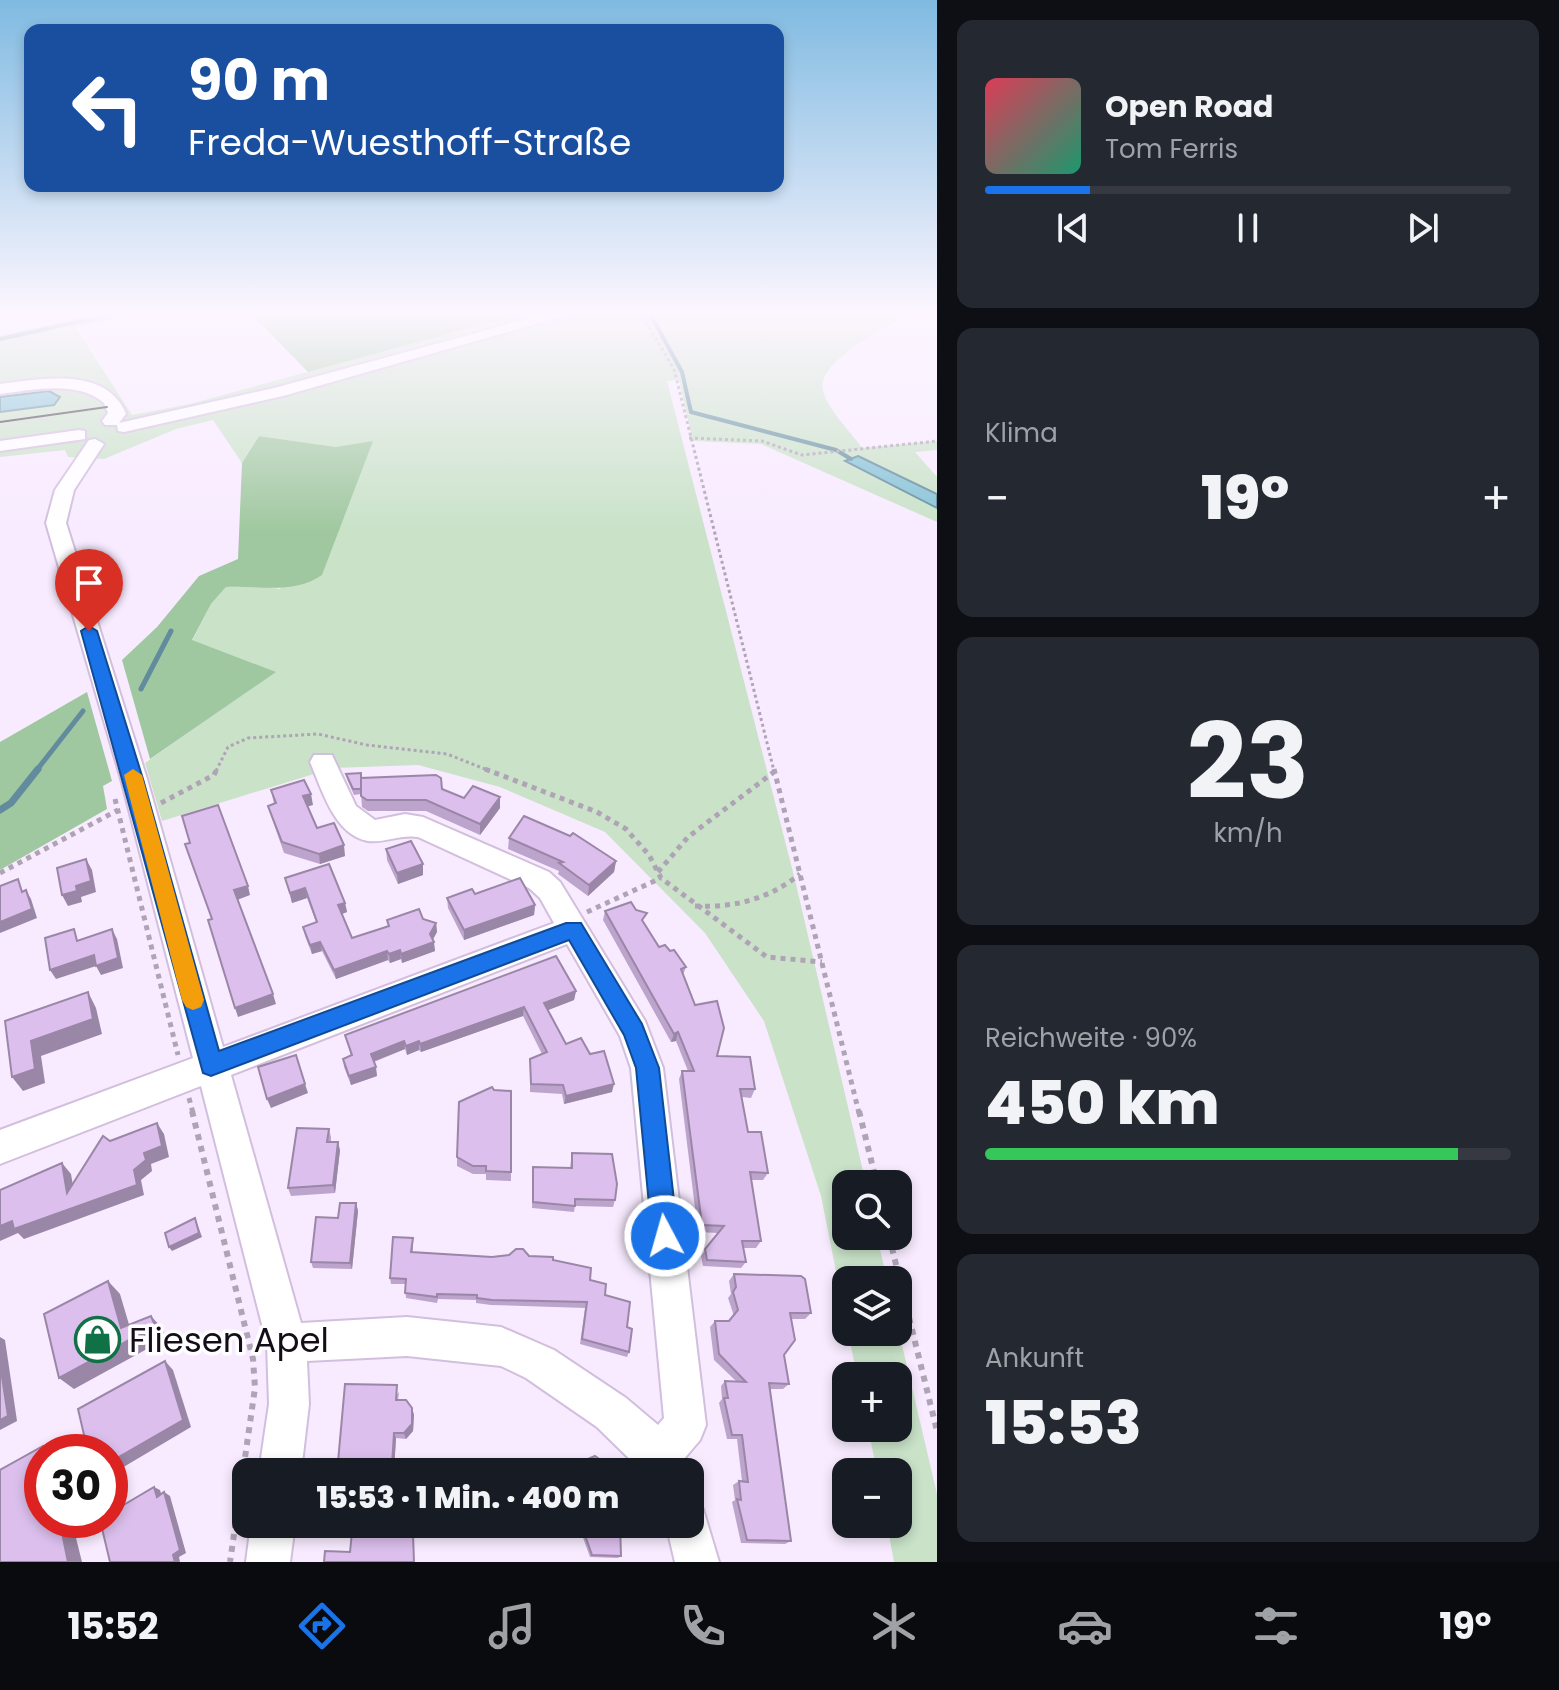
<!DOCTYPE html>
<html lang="de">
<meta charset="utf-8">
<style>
:root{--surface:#171b24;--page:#242831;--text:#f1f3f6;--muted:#9ea1a6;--line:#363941;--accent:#1a73e8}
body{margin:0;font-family:Poppins,sans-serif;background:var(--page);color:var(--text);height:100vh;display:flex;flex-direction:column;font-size:30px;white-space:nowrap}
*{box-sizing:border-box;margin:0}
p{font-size:26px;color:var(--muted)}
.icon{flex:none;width:44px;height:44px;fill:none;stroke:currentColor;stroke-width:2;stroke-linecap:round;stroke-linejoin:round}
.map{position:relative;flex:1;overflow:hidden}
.drawer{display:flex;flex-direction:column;gap:20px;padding:20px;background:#0d0f14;width:622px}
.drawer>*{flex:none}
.top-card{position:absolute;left:24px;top:24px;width:760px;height:168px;border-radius:16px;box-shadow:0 4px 12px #0003;background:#1a4fa0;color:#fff;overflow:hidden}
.controls{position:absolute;left:832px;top:1170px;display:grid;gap:16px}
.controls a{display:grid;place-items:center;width:80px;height:80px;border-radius:16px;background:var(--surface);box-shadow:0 4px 12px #0003;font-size:40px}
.speed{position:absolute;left:24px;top:1434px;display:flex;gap:16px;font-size:40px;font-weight:700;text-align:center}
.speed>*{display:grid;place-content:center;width:104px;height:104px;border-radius:50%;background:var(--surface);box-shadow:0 4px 12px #0003;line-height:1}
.speed .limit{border:12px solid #d22;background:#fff;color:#111}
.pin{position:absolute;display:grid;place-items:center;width:68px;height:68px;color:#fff;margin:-82px -34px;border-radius:50% 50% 50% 0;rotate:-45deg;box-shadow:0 0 8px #0007}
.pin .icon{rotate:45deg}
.me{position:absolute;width:88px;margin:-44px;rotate:354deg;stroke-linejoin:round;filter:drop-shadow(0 0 6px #0008)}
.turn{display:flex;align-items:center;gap:28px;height:168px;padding:0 32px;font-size:36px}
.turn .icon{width:104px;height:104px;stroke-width:2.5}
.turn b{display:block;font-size:56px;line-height:68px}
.big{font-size:60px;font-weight:800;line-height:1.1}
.drawer .widget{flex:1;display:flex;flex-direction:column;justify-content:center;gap:12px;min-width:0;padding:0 28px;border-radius:16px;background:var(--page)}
.drawer .dial{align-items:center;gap:0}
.dial b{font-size:104px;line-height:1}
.song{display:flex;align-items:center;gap:24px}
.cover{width:96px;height:96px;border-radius:12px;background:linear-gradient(135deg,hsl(350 70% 55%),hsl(160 70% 35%))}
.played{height:8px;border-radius:4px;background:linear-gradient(90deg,var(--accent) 20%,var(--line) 20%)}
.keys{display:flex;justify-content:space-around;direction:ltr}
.heat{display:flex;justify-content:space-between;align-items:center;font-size:44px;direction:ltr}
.charge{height:12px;border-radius:6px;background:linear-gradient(90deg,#34c759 90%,var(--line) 0)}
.trip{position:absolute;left:232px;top:1458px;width:472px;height:80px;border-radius:16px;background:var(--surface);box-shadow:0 4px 12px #0003;font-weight:800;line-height:80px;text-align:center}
.dock{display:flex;height:128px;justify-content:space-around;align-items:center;background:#090b0e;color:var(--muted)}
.dock .icon{width:56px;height:56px}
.dock .current{color:var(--accent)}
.dock b{font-size:36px;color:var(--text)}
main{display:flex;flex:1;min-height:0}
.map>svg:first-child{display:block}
.green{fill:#c9e2c8}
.forest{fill:#a0c8a0}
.water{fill:#84c2d6;stroke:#628c9d;stroke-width:2}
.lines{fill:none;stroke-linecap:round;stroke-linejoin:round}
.stream-far2{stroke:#628c9d;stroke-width:4}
.stream-far1{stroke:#628c9d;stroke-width:5}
.stream{stroke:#628c9d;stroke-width:7}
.minor-casing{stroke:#d2bedd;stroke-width:4}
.path-far2{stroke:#afa4b5;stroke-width:3;stroke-dasharray:3 3;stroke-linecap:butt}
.path-far1{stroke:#afa4b5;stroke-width:5;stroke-dasharray:5 5;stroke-linecap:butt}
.path{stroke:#afa4b5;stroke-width:6;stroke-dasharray:6 6;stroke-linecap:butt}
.minor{fill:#fff;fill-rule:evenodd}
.tram{stroke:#423a47;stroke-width:2}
.wall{fill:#bda4cc}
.shaded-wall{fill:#9a86a6}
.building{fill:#dcbfed;stroke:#9a86a6;stroke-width:2}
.route{fill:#1a73e8;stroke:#114b97;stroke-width:2}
.slow{fill:#f59e0b}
.labels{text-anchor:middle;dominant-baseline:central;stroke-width:7;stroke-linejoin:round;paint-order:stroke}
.near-poi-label{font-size:34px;fill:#140d18;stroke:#fefefe;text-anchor:start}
</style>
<main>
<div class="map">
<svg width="937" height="1562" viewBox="0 0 937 1562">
<rect width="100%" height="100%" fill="#f8ebff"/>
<g class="green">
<path d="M 102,312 L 139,312 L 76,328 L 132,415 L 190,404 L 528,312 L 912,312 C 889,327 815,361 823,391 C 828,410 851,432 862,448 L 937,441 L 937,450 L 915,452 L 937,477 L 937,522 L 761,444 L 693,441 L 679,380 L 667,381 L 795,880 L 866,1184 L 846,1184 L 846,1236 L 877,1236 L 887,1280 L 846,1280 L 846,1321 L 821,1196 L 764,1021 L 705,933 L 605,832 L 500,787 L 418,765 L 333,768 L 162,821 L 145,763 L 275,672 L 192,641 L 211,604 L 226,587 L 259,585 L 280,589 L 336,447 L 259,436 L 242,463 L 213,420 L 176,429 L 104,459 L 68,457 L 65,450 L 0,457 L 0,336 Z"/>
<polygon points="898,1328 937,1494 937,1562 894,1562 887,1524 898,1524 898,1472 877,1472 868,1428 898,1428 898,1376 857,1376 848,1332 898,1332"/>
</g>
<g class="forest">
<polygon points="249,312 528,312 308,372"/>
<path d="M 259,436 L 336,447 L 373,441 L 322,575 C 293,595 260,585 226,587 L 211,604 L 192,640 L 276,672 L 150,759 L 122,660 L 157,627 L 199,576 L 238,559 L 242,463 Z"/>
<polygon points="87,692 112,781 103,786 107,809 0,870 0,742"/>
</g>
<g class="water">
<polygon points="49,391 60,397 54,405 0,412 0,397"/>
<polygon points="858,456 937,494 937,508 845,461"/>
</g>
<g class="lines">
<g class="stream-far2">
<polyline points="649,312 682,372 691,412 836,450 851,459"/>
<polyline points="0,339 123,312"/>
</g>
<g class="stream-far1">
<polyline points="141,689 171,631"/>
<polyline points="36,771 83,711"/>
</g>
<polyline class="stream" points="0,810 11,803 38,769"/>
<defs>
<g id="minor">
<path d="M 553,312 L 578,312 L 283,396 L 124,432 L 118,431 L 117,425 L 105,425 L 102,421 L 108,413 L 104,403 C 77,380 33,390 0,394 L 0,384 C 41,379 107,366 126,414 L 119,423 L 274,388 Z"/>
<polygon points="79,430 85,431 85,439 0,451 0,441"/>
<path d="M 95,439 L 104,444 L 74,490 L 66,523 L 147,779 L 223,1047 L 554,923 L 540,898 L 529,888 L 418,837 C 401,834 385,843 368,841 C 334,835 322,789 310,762 L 314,755 L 332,755 L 356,806 L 375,820 L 405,814 L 423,817 L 549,872 L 560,882 L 645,1021 L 663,1068 L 706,1425 L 700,1440 L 683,1460 L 688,1472 L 643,1472 L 597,1427 L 526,1378 L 501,1366 L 407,1356 L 307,1361 L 309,1404 L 301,1472 L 259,1472 L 269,1404 L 267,1344 L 201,1086 L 0,1164 L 0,1130 L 193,1058 L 121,779 L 46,523 L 55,490 L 89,440 ZM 567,944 L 620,1036 L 631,1068 L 664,1418 L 658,1425 L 626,1398 L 554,1350 L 501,1327 L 407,1317 L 301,1323 L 231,1075 Z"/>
<polygon points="690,1503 703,1509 719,1562 675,1562 666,1524 690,1524"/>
<polygon points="251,1524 295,1524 290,1562 246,1562"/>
</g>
</defs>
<use href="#minor" class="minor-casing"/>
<g class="path-far2">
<polyline points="640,312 674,369 774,771"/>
<polyline points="689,438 762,441 802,455 937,441"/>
<polyline points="216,771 228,747 248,738 318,734 367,745 447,754 490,771"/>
</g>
<g class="path-far1">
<polyline points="485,769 597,812 626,829 649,855 661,878 767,957 822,962"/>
<polyline points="774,769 859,1113"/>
<polyline points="115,799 178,1055"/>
<polyline points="161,803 214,775 217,769"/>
<polyline points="658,872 688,837 774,772"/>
<polyline points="0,873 118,810"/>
<path d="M 695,906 C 734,908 769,899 800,874"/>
<polyline points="587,912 661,878"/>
<polyline points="189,1098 193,1113"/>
</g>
<g class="path">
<polyline points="192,1111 253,1359 255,1388 230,1562"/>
<polyline points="859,1111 877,1184"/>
<polyline points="889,1236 937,1431"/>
</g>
<use href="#minor" class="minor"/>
<polyline class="tram" points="0,422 107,407"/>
</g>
<g class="wall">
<polygon points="346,774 362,778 442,789 464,798 500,808 480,835 426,811 368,811 362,807 361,794 354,795 347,779"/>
<polygon points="271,790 313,805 307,806 317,828 345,856 320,864 284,853 271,816 268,806 274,804"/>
<polygon points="509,838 616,861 614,872 588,896 558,874 559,871 508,849"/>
<polygon points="386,849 423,875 398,884 387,860"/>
<polygon points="285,878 345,903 347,912 342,914 352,938 388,926 387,920 423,919 436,923 437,932 433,939 435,951 402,963 401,959 390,963 388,960 336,979 322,951 312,954 305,936 303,927 316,922 307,898 292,903"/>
<polygon points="475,894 535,905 534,915 464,940 448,908 447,898"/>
<polygon points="605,911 644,923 659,947 670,951 686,967 683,975 717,1056 755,1089 751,1098 742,1097 748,1132 768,1173 763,1180 751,1180 761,1241 756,1248 743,1248 746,1262 741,1268 703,1266 701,1256 718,1233 698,1232 679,1079 682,1071 688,1071 676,1041 671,1042 603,920"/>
<polygon points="576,991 574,1000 548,1010 566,1044 612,1092 564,1104 562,1094 530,1092 530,1059 542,1054 523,1016 421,1052 419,1050 407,1055 405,1049 374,1062 377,1076 351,1085 344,1067 343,1059 351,1056 345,1035"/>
<polygon points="494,1090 511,1172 511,1181 486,1180 486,1174 473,1174 457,1166 457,1157"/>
<polygon points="329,1129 331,1137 331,1142 340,1150 335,1193 291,1196 288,1188"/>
<polygon points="572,1153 615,1200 613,1207 575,1206 574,1212 532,1208 533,1167 570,1168"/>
<polygon points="356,1203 358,1211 352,1269 313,1268 311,1262 338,1218"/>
<polygon points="413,1238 413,1252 492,1257 529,1256 553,1260 590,1280 605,1295 627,1327 629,1352 627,1357 580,1344 585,1308 491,1305 476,1303 476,1300 438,1299 437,1303 406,1298 405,1284 391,1284 390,1278"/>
<polygon points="734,1274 811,1313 805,1319 791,1319 784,1355 789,1384 783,1389 769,1389 791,1541 785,1544 741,1543 732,1502 735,1500 733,1485 739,1481 742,1481 737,1439 727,1439 719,1403 722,1399 721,1386 725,1381 736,1381 714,1360 710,1327 715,1321 729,1321 734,1316 728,1298 731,1294 729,1281"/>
<polygon points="399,1392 398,1400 412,1408 414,1415 413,1431 406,1439 396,1438 394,1470 379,1470 338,1462"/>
<polygon points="512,1524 546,1524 546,1533 544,1535 512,1535"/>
<polygon points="578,1524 632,1524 631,1528 628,1530 620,1526 621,1556 618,1558 590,1557"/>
</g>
<g class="shaded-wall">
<polygon points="311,794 313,805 305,807 303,796"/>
<polygon points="500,797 500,808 480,835 480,824"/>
<polygon points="344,845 345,856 320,864 319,854"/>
<polygon points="86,859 92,870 96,892 81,897 82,902 68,906 62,895"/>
<polygon points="616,861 614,872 588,896 589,885"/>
<polygon points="423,864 423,875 398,884 397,873"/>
<polygon points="248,886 250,895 237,900 234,890"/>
<polygon points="305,888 307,898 292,903 290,893"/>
<polygon points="26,890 31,899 37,918 0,933 0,922"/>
<polygon points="345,903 347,912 339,915 338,905"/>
<polygon points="535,905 534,915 464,940 464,930"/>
<polygon points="436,923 437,932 431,943 434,942 435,951 402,963 401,954 430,934"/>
<polygon points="112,929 117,939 123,968 101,975 96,966 56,979 50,970"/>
<polygon points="320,942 322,951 312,954 310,945"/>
<polygon points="400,950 401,959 390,963 389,954"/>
<polygon points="387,951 388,960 336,979 334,970"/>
<polygon points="576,991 574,1000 543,1012 544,1003"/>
<polygon points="88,992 96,1008 102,1034 41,1056 45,1083 23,1091 12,1077 31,1041"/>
<polygon points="273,994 276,1004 238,1017 235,1008"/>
<polygon points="524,1007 523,1016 421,1052 420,1044"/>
<polygon points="678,1032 676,1041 671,1042 674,1034"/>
<polygon points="404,1041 405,1049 372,1062 371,1054"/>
<polygon points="419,1041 419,1050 407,1055 406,1046"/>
<polygon points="376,1067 377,1076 351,1085 349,1076"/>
<polygon points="305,1084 308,1093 271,1108 267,1099"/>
<polygon points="614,1084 612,1092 564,1104 566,1096"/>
<polygon points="157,1123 164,1134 169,1157 151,1164 152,1171 141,1180 144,1195 24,1239 18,1233 0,1241 0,1226 134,1170 144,1153"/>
<polygon points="338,1142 340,1150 335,1193 333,1185"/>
<polygon points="62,1163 71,1174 76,1203 67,1193"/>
<polygon points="356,1203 358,1211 352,1269 350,1263"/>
<polygon points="195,1218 202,1237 172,1251 169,1247"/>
<polygon points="108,1281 120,1294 133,1338 151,1316 162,1328 167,1338 74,1389 59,1378 121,1328"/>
<polygon points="0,1337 5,1340 17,1421 0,1430"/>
<polygon points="165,1361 173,1370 191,1427 110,1475 110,1462"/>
<polygon points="412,1408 414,1415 413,1431 406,1439 404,1433"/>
<polygon points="394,1433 396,1438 394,1470 392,1465"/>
<polygon points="43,1446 54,1452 44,1452"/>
<polygon points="154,1487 160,1490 163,1500 157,1497"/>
<polygon points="164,1492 170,1496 186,1553 179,1557 180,1562 175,1562 173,1555"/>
<polygon points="83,1520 104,1521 76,1538 82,1562 68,1562 62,1533"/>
</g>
<g class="building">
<polygon points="361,773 361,789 353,789 346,774"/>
<polygon points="436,775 441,778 442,789 464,798 473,786 500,797 480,824 426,800 367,800 361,796 361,778"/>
<polygon points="304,780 311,794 303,796 317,828 334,823 344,845 319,854 282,842 268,806 276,803 271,790"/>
<polygon points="218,805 248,886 234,890 273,994 235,1008 208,920 212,919 185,844 190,843 182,816"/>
<polygon points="524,816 570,836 573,833 616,861 589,885 559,863 563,862 509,838"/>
<polygon points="411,841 423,864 397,873 386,849"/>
<polygon points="86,859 91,881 76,886 77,891 62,895 57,868"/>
<polygon points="329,864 345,903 338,905 352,938 389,926 387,920 419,909 423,919 436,923 430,934 434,942 401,954 400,950 389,954 387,951 334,970 320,942 310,945 303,927 317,922 305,888 290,893 285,878"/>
<polygon points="520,878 535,905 464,930 447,898 472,889 475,894"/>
<polygon points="18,879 22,892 26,890 32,909 0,922 0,886"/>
<polygon points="631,902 636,910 647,913 642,920 659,947 665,945 670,951 674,950 686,967 681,969 695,1005 717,1001 724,1028 717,1056 750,1057 755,1089 740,1089 748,1132 761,1132 768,1173 750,1172 761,1241 742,1241 746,1262 707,1260 705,1249 724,1226 702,1225 682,1071 694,1071 678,1032 674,1034 605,911"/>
<polygon points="74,929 77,941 112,929 118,958 96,966 94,955 50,970 45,938"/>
<polygon points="556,956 576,991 544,1003 566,1044 581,1038 590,1054 604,1051 614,1084 566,1096 563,1085 531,1084 530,1059 547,1052 524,1007 420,1044 419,1041 406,1046 404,1041 371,1054 376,1067 349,1076 343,1059 352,1055 345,1035"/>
<polygon points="88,992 93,1019 31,1041 35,1069 12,1077 5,1021"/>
<polygon points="296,1055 305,1084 267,1099 258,1067"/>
<polygon points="492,1087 494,1090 511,1091 511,1172 486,1171 486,1166 473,1166 457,1157 459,1102"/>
<polygon points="157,1123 162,1146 144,1153 146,1160 134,1170 137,1185 14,1229 12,1221 0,1226 0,1190 62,1163 67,1193 103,1136 110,1141"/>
<polygon points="297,1128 329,1129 327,1142 338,1142 333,1185 288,1188"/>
<polygon points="572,1153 612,1154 617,1184 615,1200 575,1199 575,1206 533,1202 533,1167 572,1168"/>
<polygon points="340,1203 356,1203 350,1263 311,1262 316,1217 338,1218"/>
<polygon points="195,1218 199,1233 169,1247 165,1233"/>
<polygon points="393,1237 413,1238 411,1252 492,1257 509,1255 516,1249 523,1249 529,1256 553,1257 553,1260 591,1268 590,1280 606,1284 605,1295 630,1302 627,1327 632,1329 629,1352 582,1339 587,1302 492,1300 477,1298 477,1295 437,1294 437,1297 405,1293 406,1279 390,1278"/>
<polygon points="734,1274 801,1276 805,1279 811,1313 790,1313 795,1340 784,1355 789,1384 769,1383 791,1541 747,1540 737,1499 741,1500 739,1481 748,1482 742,1435 732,1435 724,1398 728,1398 725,1381 746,1382 719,1354 715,1321 729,1321 738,1310 733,1292 736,1287"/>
<polygon points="108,1281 121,1328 151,1316 155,1326 59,1378 44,1314"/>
<polygon points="165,1361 183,1420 110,1462 110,1452 88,1452 78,1409"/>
<polygon points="0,1364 8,1416 0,1420"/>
<polygon points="345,1384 397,1385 396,1400 406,1400 412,1408 412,1424 404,1433 394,1433 392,1465 377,1465 377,1472 325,1472 326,1462 338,1462"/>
<polygon points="43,1446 44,1452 42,1452 42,1520 83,1520 62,1533 68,1562 0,1562 0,1470"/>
<polygon points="595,1456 615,1470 616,1472 577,1472 574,1465"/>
<polygon points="513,1467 538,1468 539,1472 513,1472"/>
<polygon points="154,1487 157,1497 164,1492 180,1550 173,1555 175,1562 110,1562 100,1520 110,1520 110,1513"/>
<polygon points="513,1524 546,1524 546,1533 513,1532"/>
<polygon points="581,1524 620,1524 621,1556 592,1555"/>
<polygon points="352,1532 413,1534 414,1562 324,1562 325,1551 350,1552"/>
</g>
<linearGradient id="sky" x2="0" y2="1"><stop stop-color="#80bae1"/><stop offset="0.59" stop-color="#fcf6ff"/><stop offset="1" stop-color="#fcf6ff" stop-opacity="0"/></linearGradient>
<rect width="937" height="531" fill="url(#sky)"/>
<polygon class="route" points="89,626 97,631 143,779 219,1051 566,923 581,923 642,1024 659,1068 678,1236 674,1245 665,1249 656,1245 652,1236 636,1068 624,1035 569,940 211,1076 203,1073 81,631"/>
<polygon class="slow" points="133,769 142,775 204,1000 201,1007 193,1010 186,1007 182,1000 124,775"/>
<defs>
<symbol id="shop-ring" viewBox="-11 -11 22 22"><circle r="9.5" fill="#fefefe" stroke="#117146" stroke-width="1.5"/><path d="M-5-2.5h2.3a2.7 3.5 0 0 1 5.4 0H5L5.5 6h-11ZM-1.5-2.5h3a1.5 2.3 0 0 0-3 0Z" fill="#117146"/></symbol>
</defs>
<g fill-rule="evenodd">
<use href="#shop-ring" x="72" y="1314" width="51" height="51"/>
</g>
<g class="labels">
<g class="near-poi-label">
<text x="129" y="1340">Fliesen Apel</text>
</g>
</g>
</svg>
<div class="controls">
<a><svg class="icon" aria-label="search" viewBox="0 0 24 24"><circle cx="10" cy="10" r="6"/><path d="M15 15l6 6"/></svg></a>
<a><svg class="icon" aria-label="layers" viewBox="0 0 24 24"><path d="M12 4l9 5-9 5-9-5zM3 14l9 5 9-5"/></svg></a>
<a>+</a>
<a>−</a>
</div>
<div class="speed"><div class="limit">30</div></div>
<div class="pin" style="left:89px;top:631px;background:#d93025"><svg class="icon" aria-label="arrive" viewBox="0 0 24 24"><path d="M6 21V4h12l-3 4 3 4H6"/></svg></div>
<svg class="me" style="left:665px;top:1236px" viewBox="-20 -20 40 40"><circle r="17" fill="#1a73e8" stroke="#fff" stroke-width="3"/><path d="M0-11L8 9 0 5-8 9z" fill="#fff"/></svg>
<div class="trip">15:53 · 1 Min. · 400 m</div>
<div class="top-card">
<div class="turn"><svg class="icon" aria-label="left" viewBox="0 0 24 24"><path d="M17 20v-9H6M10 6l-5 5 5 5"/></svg><div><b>90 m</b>Freda-Wuesthoff-Straße</div></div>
</div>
</div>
<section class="drawer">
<div class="widget">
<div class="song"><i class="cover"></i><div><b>Open Road</b><p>Tom Ferris</p></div></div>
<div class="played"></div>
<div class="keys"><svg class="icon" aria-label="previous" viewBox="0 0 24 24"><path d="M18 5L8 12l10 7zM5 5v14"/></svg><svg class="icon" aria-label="pause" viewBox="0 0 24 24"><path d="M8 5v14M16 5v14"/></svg><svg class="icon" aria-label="next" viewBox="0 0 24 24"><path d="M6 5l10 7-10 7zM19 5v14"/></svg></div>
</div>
<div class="widget"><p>Klima</p>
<div class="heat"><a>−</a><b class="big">19°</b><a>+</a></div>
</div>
<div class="widget dial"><b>23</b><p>km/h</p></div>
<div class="widget"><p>Reichweite · 90%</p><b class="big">450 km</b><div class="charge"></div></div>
<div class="widget"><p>Ankunft</p><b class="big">15:53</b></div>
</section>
</main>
<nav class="dock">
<b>15:52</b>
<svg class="icon current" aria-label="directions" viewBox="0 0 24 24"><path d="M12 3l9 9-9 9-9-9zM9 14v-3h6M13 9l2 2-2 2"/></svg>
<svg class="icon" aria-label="music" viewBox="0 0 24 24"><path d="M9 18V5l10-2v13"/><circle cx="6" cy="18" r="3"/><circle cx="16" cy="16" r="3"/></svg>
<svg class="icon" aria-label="phone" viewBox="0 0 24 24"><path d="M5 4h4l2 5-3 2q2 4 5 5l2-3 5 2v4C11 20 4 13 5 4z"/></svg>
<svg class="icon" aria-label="climate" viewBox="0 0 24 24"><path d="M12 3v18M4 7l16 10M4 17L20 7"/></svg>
<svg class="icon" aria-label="car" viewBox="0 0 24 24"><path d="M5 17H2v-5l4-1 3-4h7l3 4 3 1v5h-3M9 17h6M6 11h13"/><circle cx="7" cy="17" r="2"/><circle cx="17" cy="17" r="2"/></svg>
<svg class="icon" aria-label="filters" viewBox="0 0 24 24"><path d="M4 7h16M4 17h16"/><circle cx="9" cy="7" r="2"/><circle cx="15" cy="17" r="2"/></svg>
<b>19°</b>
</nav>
